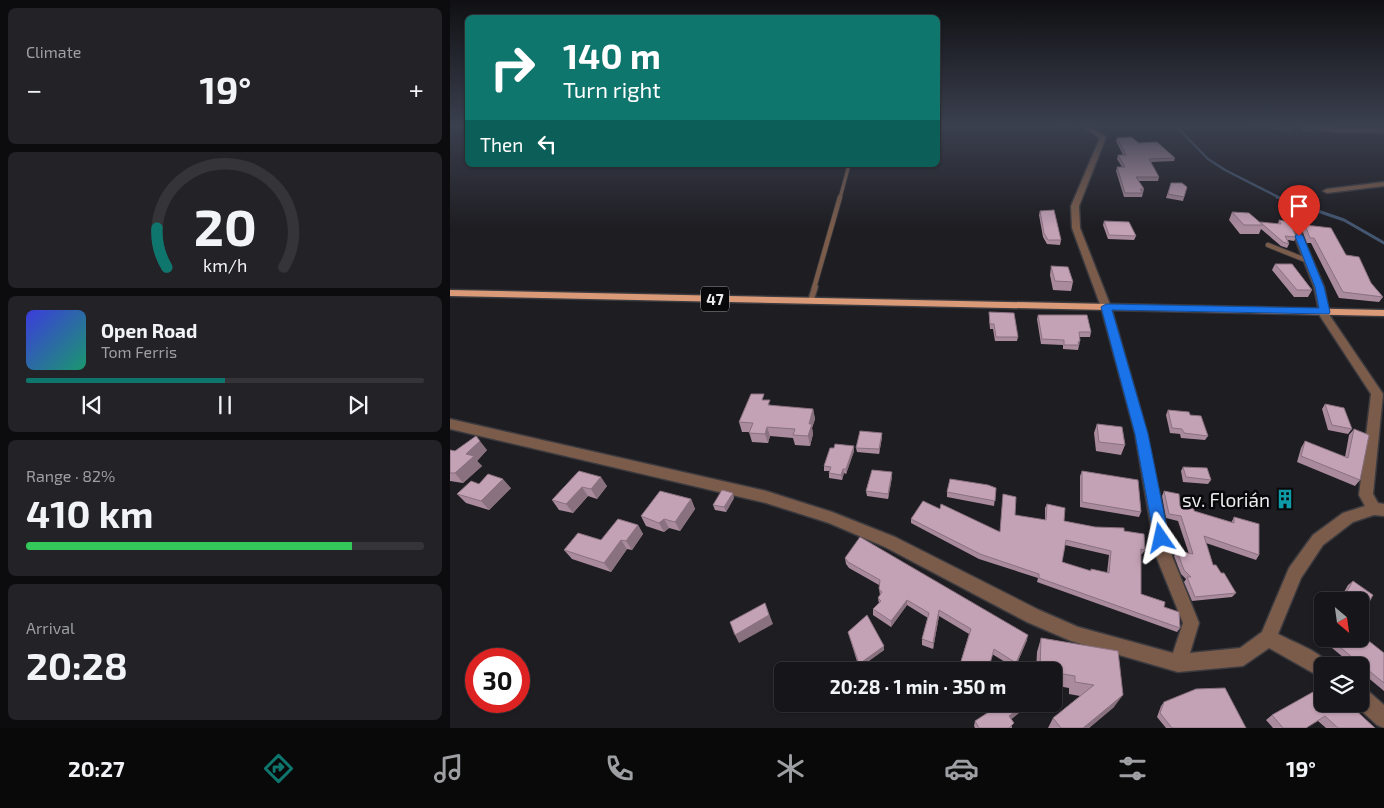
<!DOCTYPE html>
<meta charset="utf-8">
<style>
:root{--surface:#16161a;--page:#232327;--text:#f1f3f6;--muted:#9e9fa2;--line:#353539;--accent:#0f766e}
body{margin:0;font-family:"Exo 2",sans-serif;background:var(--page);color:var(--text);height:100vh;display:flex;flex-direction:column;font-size:19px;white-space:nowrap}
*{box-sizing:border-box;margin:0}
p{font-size:16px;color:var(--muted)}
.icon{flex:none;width:28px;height:28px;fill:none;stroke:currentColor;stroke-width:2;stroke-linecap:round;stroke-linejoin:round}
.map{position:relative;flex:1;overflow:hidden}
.drawer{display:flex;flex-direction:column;gap:8px;padding:8px;background:#0c0c0e;width:450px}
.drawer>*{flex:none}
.top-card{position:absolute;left:15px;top:15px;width:475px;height:152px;border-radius:8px;box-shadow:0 1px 4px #0004,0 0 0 1px var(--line);background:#0f766e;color:#fff;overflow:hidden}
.needle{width:32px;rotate:151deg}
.tools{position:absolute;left:864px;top:592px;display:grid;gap:10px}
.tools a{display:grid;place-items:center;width:55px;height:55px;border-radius:8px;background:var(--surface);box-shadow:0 1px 4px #0004,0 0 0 1px var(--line);font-size:25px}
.speed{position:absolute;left:15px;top:648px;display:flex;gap:10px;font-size:25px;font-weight:700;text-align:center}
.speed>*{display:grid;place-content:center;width:65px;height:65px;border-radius:50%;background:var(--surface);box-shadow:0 1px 4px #0004,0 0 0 1px var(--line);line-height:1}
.speed .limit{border:8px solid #d22;background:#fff;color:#111}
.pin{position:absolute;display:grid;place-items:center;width:42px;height:42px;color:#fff;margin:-51px -21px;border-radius:50% 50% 50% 0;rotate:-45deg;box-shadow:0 0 5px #0007}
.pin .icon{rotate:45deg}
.me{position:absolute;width:55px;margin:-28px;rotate:349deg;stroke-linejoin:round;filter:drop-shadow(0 0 4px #0008)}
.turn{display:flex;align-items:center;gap:18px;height:105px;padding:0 15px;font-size:22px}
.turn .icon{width:65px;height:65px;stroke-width:2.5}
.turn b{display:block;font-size:35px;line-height:42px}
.then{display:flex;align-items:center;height:48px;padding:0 15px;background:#0003;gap:10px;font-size:19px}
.big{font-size:38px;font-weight:700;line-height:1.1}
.drawer .tile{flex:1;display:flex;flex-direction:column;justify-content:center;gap:8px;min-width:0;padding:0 18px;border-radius:8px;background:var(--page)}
.drawer .dial{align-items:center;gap:0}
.dial svg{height:130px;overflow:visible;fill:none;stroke:var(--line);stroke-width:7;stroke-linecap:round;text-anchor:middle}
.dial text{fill:var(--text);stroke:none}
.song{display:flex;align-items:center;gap:15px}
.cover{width:60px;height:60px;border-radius:8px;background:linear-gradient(135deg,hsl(240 70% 55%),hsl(160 70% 35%))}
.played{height:5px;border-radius:2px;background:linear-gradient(90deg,var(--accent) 50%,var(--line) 50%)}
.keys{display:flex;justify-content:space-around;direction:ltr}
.heat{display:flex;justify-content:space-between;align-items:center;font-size:28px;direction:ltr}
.charge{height:8px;border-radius:4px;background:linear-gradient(90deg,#34c759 82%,var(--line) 0)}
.trip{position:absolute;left:324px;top:662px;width:288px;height:50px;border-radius:8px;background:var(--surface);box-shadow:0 1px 4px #0004,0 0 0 1px var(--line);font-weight:700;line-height:50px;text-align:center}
.tabs{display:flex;height:80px;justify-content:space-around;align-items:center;background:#09090a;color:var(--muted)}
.tabs .icon{width:35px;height:35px}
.tabs .active{color:var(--accent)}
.tabs b{font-size:22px;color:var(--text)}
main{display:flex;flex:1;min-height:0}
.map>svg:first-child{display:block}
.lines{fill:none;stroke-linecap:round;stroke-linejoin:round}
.stream-far1{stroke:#445771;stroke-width:2.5}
.stream{stroke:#445771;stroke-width:3}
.service-far2-casing{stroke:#3b3a3f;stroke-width:4.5}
.service-far1-casing{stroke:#3b3a3f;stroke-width:6}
.service-casing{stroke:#3b3a3f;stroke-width:8}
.minor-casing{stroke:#3b3a3f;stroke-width:3}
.primary-casing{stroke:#3b3a3f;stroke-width:3}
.service-far2{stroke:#7b5c4b;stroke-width:3}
.service-far1{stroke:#7b5c4b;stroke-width:4.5}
.service{stroke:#7b5c4b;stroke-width:5.5}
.minor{fill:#7b5c4b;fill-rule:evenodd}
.primary{fill:#db9a77;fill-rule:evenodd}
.wall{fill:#a98b9d;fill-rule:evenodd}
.shaded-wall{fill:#89717f}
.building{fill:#c4a2b6;stroke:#89717f;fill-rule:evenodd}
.route{fill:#1a73e8;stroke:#114b97}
.labels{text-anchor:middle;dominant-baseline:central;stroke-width:5;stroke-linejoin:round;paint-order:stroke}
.shield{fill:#08080a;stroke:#a8a8aa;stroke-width:1}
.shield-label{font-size:15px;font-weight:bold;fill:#ececef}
.near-poi-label{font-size:19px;fill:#ececef;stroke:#08080a;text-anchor:end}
</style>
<main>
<section class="drawer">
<div class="tile"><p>Climate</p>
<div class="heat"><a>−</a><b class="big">19°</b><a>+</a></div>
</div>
<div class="tile dial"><svg viewBox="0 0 100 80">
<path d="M14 69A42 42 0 1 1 86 69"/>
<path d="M14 69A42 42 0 0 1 8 45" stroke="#0f766e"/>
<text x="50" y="56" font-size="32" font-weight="700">20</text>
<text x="50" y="72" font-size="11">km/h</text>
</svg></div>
<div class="tile">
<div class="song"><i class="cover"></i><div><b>Open Road</b><p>Tom Ferris</p></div></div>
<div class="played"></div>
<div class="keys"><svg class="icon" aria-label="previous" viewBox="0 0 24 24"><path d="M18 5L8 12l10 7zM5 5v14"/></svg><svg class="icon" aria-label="pause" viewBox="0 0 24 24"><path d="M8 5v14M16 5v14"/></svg><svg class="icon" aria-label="next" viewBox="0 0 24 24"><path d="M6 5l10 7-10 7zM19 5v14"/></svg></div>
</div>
<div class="tile"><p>Range · 82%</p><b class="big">410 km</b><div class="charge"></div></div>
<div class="tile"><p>Arrival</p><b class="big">20:28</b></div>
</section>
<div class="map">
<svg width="934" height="728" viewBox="0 0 934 728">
<rect width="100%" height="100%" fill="#1e1d22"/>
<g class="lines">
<g class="stream-far1">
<polyline points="726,126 758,159 775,170 830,198"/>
<polyline points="801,126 841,130"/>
<polyline points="853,130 883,131"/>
<polyline points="898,132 934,133"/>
</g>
<polyline class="stream" points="827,197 894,220 934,243"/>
<defs>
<polyline id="service-far2" points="390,198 399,165"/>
<g id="service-far1">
<polyline points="818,245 858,261"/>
<polyline points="364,288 390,197"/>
</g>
<polyline id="service" points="361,300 365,287"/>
<g id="minor">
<path d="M 631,126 L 638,126 L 656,137 L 629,206 L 630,228 L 661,307 L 697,433 L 722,556 L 749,623 L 740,653 L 790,648 L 812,632 L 839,568 L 863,535 L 893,513 L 915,506 L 909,495 L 921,394 L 870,316 L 864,287 L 839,223 L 840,221 L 847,223 L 874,287 L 880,316 L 933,394 L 923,494 L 928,503 L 934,504 L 934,516 L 924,515 L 903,522 L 873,545 L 851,578 L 828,634 C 841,641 874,653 880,666 L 872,666 L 872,678 L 819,648 L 793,666 L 728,672 L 621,641 L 577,622 L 435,547 L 379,523 L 316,503 L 0,429 L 0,419 L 316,491 L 382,512 L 445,537 L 589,610 L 628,627 L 723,653 L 733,623 L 706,556 L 685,433 L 651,307 L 622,228 L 621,206 L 650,138 Z"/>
<polygon points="848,126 934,128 934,132 883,132"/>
<polygon points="934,182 934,186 877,193 873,191 877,189"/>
<polygon points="910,688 917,690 934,705 934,728 927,725 904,704 910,704"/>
</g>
<polygon id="primary" points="0,290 934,310 934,316 0,296"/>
</defs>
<use href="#service-far2" class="service-far2-casing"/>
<use href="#service-far1" class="service-far1-casing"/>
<use href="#service" class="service-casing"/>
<use href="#minor" class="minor-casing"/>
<use href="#primary" class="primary-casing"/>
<use href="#service-far2" class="service-far2"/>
<use href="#service-far1" class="service-far1"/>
<use href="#service" class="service"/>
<use href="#minor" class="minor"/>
<use href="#primary" class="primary"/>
</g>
<g class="wall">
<polygon points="667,138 689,143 725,158 724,161 701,162 709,177 708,181 688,181 694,189 692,197 674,197 666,171 667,167 672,167 667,159 668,155 673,155 666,141"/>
<polygon points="721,183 737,187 733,201 716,198"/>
<polygon points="590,211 611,240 610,245 597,244 593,237 589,215"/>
<polygon points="782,212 810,223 828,224 829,220 846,237 844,241 838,240 839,244 837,248 831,246 811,229 809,234 790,234 779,220"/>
<polygon points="654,221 686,236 684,240 658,239 653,225"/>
<polygon points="855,225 896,255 933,297 929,302 889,298 861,243 857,243 852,230"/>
<polygon points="825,264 862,290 858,297 844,297 822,270"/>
<polygon points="601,266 623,282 621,291 603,290 600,275"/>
<polygon points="539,312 568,337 567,341 545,341 543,329 540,329 539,317"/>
<polygon points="588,315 641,332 640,337 630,337 630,341 628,350 613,349 613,345 591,344 587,319"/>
<polygon points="315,400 321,406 363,409 365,419 362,428 363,434 360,446 345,445 343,438 320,436 318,443 302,442 299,432 292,432 289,422"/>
<polygon points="875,404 902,429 898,434 878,430 872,409"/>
<polygon points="718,410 740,415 758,436 755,440 731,438 730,434 720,433 716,415"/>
<polygon points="647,424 675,445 671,455 646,451 644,433"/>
<polygon points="904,429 910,480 905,486 847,462 851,448 855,441 895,457 899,435"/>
<polygon points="432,437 429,454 407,452 406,448"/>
<polygon points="0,450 5,451 37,450 27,461 32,466 13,483 0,481"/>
<polygon points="404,451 396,474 394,473 392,480 379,478 379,471 374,471 374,466"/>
<polygon points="733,467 761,480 758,484 733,482 731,471"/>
<polygon points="129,471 157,486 147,499 138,496 123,513 109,510 102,500"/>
<polygon points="632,471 691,512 689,517 630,507 630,476"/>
<polygon points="442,477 438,499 417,496 416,491"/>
<polygon points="29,484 61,488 39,510 16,503 7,494"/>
<polygon points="546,488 544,506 497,497 497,492"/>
<polygon points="714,491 730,506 744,511 781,523 784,517 809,555 806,560 756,543 763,565 771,573 786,593 782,597 742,601 734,582 736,579 731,574 724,556 727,551 739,554 728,521 716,518 712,496"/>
<polygon points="284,498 276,512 265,510 263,505"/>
<polygon points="241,499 245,509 230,531 219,528 214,532 196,526 191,516"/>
<path d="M 597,504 L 614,521 L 645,527 L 674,531 L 695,550 L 692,554 L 691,554 L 691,594 L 714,607 L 730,628 L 727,632 L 587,582 L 588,578 L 529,559 L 461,523 L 461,519 L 490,509 L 549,532 L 565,515 L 595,520 L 595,508 ZM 615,545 L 659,555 L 657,573 L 641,569 L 640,571 L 612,562 Z"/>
<polygon points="188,525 193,534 182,550 177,549 161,572 122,559 114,550 151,540"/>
<polygon points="395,558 577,640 565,668 542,654 538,671 508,671 519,634 489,616 483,649 472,645 472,639 478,618 457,605 441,627 423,615 423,609 429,604 428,598 430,595 429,589 429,585 399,568 396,564"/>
<polygon points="903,581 910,601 889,601 898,585"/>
<polygon points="398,632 434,646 434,650 409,668"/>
<polygon points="872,634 872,639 910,639 934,653 934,691 910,671 910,666 904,666 871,639"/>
<polygon points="591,638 668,651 664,707 639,728 598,728 603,718 630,696 619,694 619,688 602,685 602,671 586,671 587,652"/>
<polygon points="872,687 925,728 876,728 868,721 856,728 823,728 816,720 822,715"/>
<polygon points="714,702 796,728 716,728 707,717 711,706"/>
<polygon points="537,704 580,704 561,719 562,728 525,728 524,726 525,721 542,710"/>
</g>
<g class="shaded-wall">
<polygon points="612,126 622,126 612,128"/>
<polygon points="363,409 365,419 362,428 363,434 360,446 358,436 359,424"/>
<polygon points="317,427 320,436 318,443 315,434"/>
<polygon points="432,433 432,437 429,454 429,449"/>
<polygon points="30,441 37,450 27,461 32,466 13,483 5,473 16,454"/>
<polygon points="404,446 404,451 396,474 396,469"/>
<polygon points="393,469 394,473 392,480 391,475"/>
<polygon points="442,472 442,477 438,499 438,494"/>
<polygon points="151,477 157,486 147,499 141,489"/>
<polygon points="53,479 61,488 39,510 31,501"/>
<polygon points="132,487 138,496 123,513 116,504"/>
<polygon points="283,493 284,498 276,512 274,507"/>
<polygon points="241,499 245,509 230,531 225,522"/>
<polygon points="214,519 219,528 214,532 209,523"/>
<polygon points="188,525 193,534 182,550 176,541"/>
<polygon points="171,540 177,549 161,572 154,563"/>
<polygon points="457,600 457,605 441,627 441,621"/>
<polygon points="315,603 323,624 289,643 285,635"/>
<polygon points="489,610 489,616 483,649 483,643"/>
<polygon points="578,635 577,640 565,668 566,663"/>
<polygon points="434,646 434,650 409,668 409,664"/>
<polygon points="673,695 664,707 639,728 633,728"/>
<polygon points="575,704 580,704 558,722 559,716"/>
</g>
<g class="building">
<polygon points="681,137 689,143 707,142 725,158 699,159 709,177 686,177 694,189 690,189 693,193 675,193 667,167 675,167 668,155 676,155 667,138"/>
<polygon points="721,183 732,183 737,187 734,197 718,194"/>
<polygon points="604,210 611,240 598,240 594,233 590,211"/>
<polygon points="782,212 799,213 813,225 794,225"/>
<polygon points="829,220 840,222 846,237 835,236 839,244 833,242 810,222 831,224"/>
<polygon points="654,221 679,222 686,236 659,235"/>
<polygon points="855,225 881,228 896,255 909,257 921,283 933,297 893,292 864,238 860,238"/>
<polygon points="825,264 842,264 862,290 847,290"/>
<polygon points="601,266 618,267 623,282 605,281"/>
<polygon points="539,312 564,313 568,337 546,337 544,324 540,324"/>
<polygon points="588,315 637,315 641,332 629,332 630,341 628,342 629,345 614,345 614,340 592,339"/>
<polygon points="301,394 314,394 312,400 320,400 318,405 363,409 359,424 362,424 358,436 343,435 345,429 317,427 315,434 299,433 303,423 289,422"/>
<polygon points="875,404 894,408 902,429 882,425"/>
<polygon points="718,410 739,412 740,415 751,416 758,436 734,433 732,429 722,428"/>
<polygon points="647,424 672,427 675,445 649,442"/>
<polygon points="904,429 919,435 910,480 851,456 855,441 898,458"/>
<polygon points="410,431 432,433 429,449 406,448"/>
<polygon points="26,436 30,441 16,454 24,456 5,473 0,473 0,450 5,451"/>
<polygon points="385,444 404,446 396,469 393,469 391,475 379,473 381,467 374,466 380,448 384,448"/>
<polygon points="733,467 757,468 761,480 736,477"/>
<polygon points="422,470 442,472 438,494 416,491"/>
<polygon points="129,471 151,477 141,489 132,487 116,504 102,500"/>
<polygon points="632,471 688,480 691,512 632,502"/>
<polygon points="38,474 53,479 31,501 7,494 21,481 29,484"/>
<polygon points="500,479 538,485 546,488 545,501 497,492"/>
<polygon points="272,490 283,493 274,507 263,505"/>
<polygon points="210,491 241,499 225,522 214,519 209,523 191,516"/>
<polygon points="714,491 729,494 730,506 744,509 744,511 784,523 784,517 809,524 809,555 754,536 763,565 766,565 771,573 774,573 786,593 745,597 737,577 741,577 734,570 727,551 743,554 731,516 719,514"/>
<path d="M 553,494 L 566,497 L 565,515 L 596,520 L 597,504 L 615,508 L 614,521 L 645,527 L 674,528 L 674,531 L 694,534 L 695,550 L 691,549 L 691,594 L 715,602 L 714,607 L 729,612 L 730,628 L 589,578 L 589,574 L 530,554 L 461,519 L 473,501 L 490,509 L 491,504 L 550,532 ZM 616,540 L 661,551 L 659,573 L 641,569 L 641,571 L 612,562 Z"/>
<polygon points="168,519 188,525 176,541 171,540 154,563 114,550 128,533 151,540"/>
<polygon points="410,537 578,635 566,663 544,649 538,671 528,671 526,670 526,671 508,671 521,629 489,610 483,643 472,639 479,613 457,600 441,621 423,609 431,601 428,598 432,592 429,589 430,580 398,562 395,558"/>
<polygon points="903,581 923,595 910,618 910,601 891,601"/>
<polygon points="315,603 319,615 285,635 280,622"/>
<polygon points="417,615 434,646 409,664 398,632"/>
<polygon points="910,634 934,653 934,683 880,639 910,639"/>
<polygon points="591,638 668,651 673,695 633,728 611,728 603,718 644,685 625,682 625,676 602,672 602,671 590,670"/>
<polygon points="872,687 872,704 899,704 925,728 888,728 875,716 856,728 833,728 822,715"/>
<polygon points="775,688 796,728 722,728 710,713 714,702 746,689"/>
<polygon points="542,704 575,704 559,716 564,723 559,728 529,728 525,721 545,708"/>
</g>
<linearGradient id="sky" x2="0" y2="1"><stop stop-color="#101013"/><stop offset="0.55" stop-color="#3b404f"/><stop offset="1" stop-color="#3b404f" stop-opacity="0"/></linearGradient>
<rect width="934" height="228" fill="url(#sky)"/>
<polygon class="route" points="849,233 853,236 874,287 880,312 879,314 662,310 698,434 719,538 716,543 711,545 705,543 685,434 651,307 656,304 869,308 865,287 845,236"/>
<defs>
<symbol id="building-bare" viewBox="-9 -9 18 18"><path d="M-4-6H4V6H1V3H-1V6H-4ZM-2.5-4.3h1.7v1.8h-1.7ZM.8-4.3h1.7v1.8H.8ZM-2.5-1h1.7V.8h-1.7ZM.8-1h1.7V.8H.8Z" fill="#0f9aa8" stroke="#08080a" stroke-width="2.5" paint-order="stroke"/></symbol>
</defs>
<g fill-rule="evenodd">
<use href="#building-bare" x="821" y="485" width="28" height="28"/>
</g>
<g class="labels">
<rect class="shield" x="251" y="286.5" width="28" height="25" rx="4"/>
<g class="shield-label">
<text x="265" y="299">47</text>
</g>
<g class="near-poi-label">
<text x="820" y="499">sv. Florián</text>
</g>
</g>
</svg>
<div class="tools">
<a><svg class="needle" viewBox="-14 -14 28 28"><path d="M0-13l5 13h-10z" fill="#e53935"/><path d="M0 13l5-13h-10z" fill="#9e9fa2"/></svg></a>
<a><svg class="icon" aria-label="layers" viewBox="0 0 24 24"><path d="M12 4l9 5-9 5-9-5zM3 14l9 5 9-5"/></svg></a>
</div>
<div class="speed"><div class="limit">30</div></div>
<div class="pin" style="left:849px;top:236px;background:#d93025"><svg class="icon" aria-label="arrive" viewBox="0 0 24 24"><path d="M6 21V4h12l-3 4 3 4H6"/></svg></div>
<svg class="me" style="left:711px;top:538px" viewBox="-20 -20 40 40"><path d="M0-17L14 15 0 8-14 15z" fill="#1a73e8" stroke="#fff" stroke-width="4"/></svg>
<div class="trip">20:28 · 1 min · 350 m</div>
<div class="top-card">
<div class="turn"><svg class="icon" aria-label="right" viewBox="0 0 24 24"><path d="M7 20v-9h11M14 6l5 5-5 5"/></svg><div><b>140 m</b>Turn right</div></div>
<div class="then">Then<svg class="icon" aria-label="left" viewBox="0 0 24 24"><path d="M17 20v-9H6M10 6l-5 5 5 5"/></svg></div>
</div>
</div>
</main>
<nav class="tabs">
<b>20:27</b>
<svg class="icon active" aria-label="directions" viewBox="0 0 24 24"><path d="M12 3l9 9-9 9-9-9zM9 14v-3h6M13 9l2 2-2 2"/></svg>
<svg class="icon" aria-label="music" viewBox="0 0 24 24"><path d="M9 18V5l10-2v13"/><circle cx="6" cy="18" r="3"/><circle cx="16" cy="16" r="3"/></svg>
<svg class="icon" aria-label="phone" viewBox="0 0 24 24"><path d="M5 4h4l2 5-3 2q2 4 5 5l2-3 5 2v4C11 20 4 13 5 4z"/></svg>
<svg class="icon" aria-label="climate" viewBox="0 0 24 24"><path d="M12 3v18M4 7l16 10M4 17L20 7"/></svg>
<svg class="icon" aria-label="car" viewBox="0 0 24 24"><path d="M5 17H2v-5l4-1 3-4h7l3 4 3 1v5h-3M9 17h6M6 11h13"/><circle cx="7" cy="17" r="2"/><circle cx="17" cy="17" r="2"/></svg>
<svg class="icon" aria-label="filters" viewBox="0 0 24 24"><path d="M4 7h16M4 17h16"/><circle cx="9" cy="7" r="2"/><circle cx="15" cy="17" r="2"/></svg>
<b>19°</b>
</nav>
